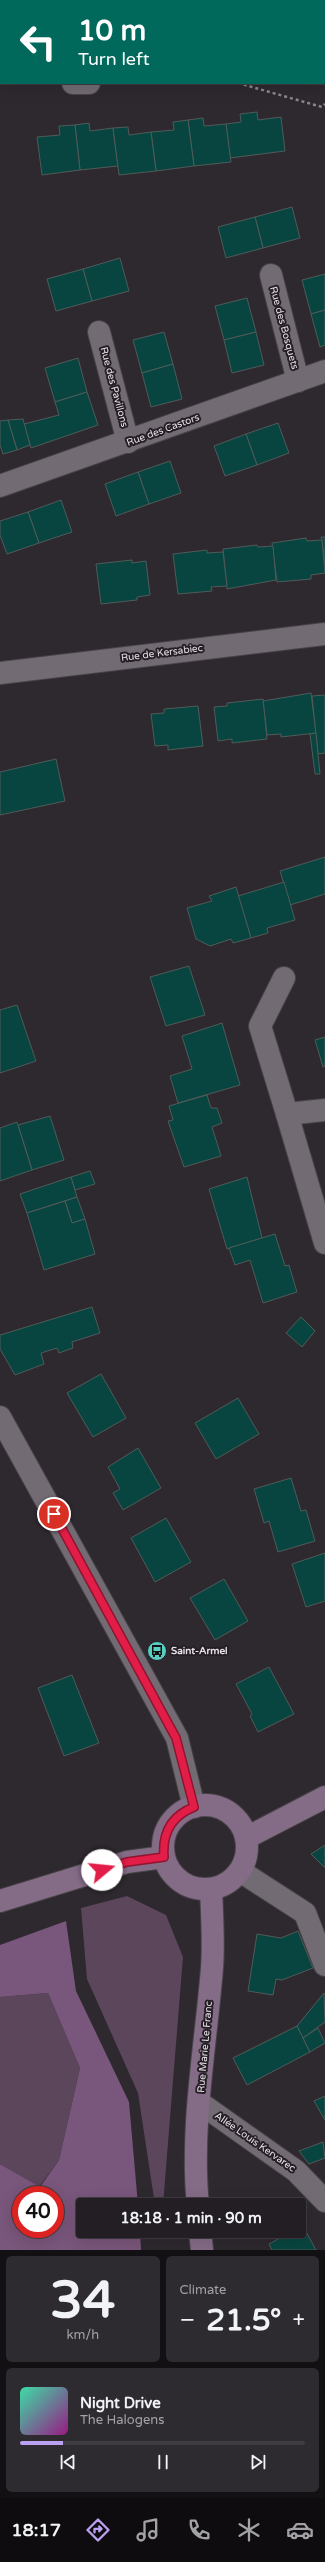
<!DOCTYPE html>
<meta charset="utf-8">
<style>
:root{--surface:#221e23;--page:#2e2b30;--text:#f1f3f6;--muted:#a2a2a6;--line:#3f3c41;--accent:#bca0f2}
body{margin:0;font-family:"Varela Round",sans-serif;background:var(--page);color:var(--text);height:100vh;display:flex;flex-direction:column;font-size:15px;white-space:nowrap}
*{box-sizing:border-box;margin:0}
p{font-size:13px;color:var(--muted)}
.icon{flex:none;width:22px;height:22px;fill:none;stroke:currentColor;stroke-width:2;stroke-linecap:round;stroke-linejoin:round}
.map{position:relative;height:2250px;overflow:hidden}
.side{display:flex;flex-direction:column;gap:6px;padding:6px;background:#131013;flex:1}
.side>*{flex:none}
.hud{position:absolute;left:0px;top:0px;width:325px;height:84px;box-shadow:0 4px 16px #0002,0 0 0 1px var(--line);background:#00695c;color:#fff;overflow:hidden}
.speed{position:absolute;left:12px;top:2186px;display:flex;gap:8px;font-size:20px;font-weight:700;text-align:center}
.speed>*{display:grid;place-content:center;width:52px;height:52px;border-radius:50%;background:var(--surface);box-shadow:0 4px 16px #0002,0 0 0 1px var(--line);line-height:1}
.speed .limit{border:6px solid #d22;background:#fff;color:#111}
.pin{position:absolute;display:grid;place-items:center;width:34px;height:34px;color:#fff;margin:-17px;border:2px solid #fff;border-radius:50%;box-shadow:0 1px 4px #0007}
.me{position:absolute;width:44px;margin:-22px;rotate:73deg;stroke-linejoin:round;filter:drop-shadow(0 0 3px #0008)}
.turn{display:flex;align-items:center;gap:14px;height:84px;padding:0 12px;font-size:18px}
.turn .icon{width:52px;height:52px;stroke-width:2.5}
.turn b{display:block;font-size:28px;line-height:34px}
.big{font-size:30px;font-weight:800;line-height:1.1}
.side .widget{flex:1;display:flex;flex-direction:column;justify-content:center;gap:6px;min-width:0;padding:0 14px;border-radius:6px;background:var(--page)}
.side .dial{align-items:center;gap:0}
.dial b{font-size:52px;line-height:1}
.song{display:flex;align-items:center;gap:12px}
.cover{width:48px;height:48px;border-radius:6px;background:linear-gradient(135deg,hsl(160 70% 55%),hsl(310 70% 35%))}
.played{height:4px;border-radius:2px;background:linear-gradient(90deg,var(--accent) 15%,var(--line) 15%)}
.keys{display:flex;justify-content:space-around;direction:ltr}
.heat{display:flex;justify-content:space-between;align-items:center;font-size:22px;direction:ltr}
.side .tiles{flex:1;display:grid;gap:6px;grid-template-columns:1fr 1fr}
.widget:last-child{grid-column:span 2}
.trip{position:absolute;left:76px;top:2198px;width:230px;height:40px;border-radius:4px;background:var(--surface);box-shadow:0 4px 16px #0002,0 0 0 1px var(--line);font-weight:800;line-height:40px;text-align:center}
.tab-bar{display:flex;height:64px;justify-content:space-around;align-items:center;background:#0e0c0e;color:var(--muted)}
.tab-bar .icon{width:28px;height:28px}
.tab-bar .active{color:var(--accent)}
.tab-bar b{font-size:18px;color:var(--text)}
.map>svg:first-child{display:block}
.green{fill:#5b465c}
.forest{fill:#79567b;fill-rule:evenodd}
.building{fill:#094540;stroke:#4f5b59}
.lines{fill:none;stroke-linecap:round;stroke-linejoin:round}
.street-casing{stroke:#484349;stroke-width:24}
.secondary-casing{stroke:#484349;stroke-width:24}
.path{stroke:#8c878c;stroke-width:2.5;stroke-dasharray:3 3;stroke-linecap:butt}
.street{stroke:#726b73;stroke-width:22}
.secondary{stroke:#846b86;stroke-width:22}
.route-casing{stroke:#92132f;stroke-width:10}
.route{stroke:#e11d48;stroke-width:7}
.labels{text-anchor:middle;dominant-baseline:central;stroke-width:4;stroke-linejoin:round;paint-order:stroke}
.street-label{font-size:10px;fill:#e6e2e6;stroke:#251e25}
.poi-label{font-size:10px;font-weight:bold;fill:#e6e2e6;stroke:#251e25;text-anchor:start}
</style>
<div class="map">
<svg width="325" height="2250" viewBox="0 0 325 2250">
<rect width="100%" height="100%" fill="#2e282f"/>
<g class="green">
<polygon points="127,1896 166,1915 183,1957 163,2205 155,2205 138,2093 87,1979 81,1908"/>
<polygon points="48,1993 80,2068 59,2160 39,2187 0,2164 0,1997"/>
</g>
<path class="forest" d="M 66,1921 L 76,1991 L 129,2102 L 138,2205 L 83,2205 L 83,2231 L 140,2231 L 141,2250 L 0,2250 L 0,2164 L 40,2187 L 59,2160 L 80,2068 L 48,1993 L 0,1997 L 0,1945 ZM 21,2195 L 55,2195 L 55,2229 L 21,2229 Z"/>
<g class="building">
<rect x="266" y="0" width="42" height="1"/>
<polygon points="257,112 258,120 281,117 285,151 230,158 226,124 241,122 240,114"/>
<polygon points="203,118 204,126 226,124 231,162 194,166 188,120"/>
<polygon points="188,120 194,166 156,171 151,132 174,130 173,122"/>
<polygon points="89,123 90,131 113,128 118,166 80,170 75,125"/>
<polygon points="75,125 80,170 42,175 37,137 60,135 59,126"/>
<polygon points="128,127 129,135 151,132 156,171 119,175 113,128"/>
<polygon points="292,207 300,238 263,248 255,217"/>
<polygon points="255,217 263,248 226,258 218,227"/>
<polygon points="120,258 129,291 92,301 83,269"/>
<polygon points="83,269 92,301 56,311 47,279"/>
<polygon points="325,274 325,310 311,314 302,280"/>
<polygon points="247,298 256,332 224,340 215,306"/>
<polygon points="325,310 325,345 320,347 311,314"/>
<polygon points="164,332 173,364 142,373 133,340"/>
<polygon points="256,332 264,365 232,373 224,340"/>
<polygon points="78,358 87,392 55,402 45,368"/>
<polygon points="173,364 182,399 151,407 142,373"/>
<polygon points="87,392 98,425 31,448 24,424 59,415 55,402"/>
<polygon points="23,419 30,445 17,450 8,420"/>
<polygon points="8,420 17,450 3,454 0,445 0,421"/>
<polygon points="278,423 289,453 257,465 246,434"/>
<polygon points="246,434 257,465 225,476 214,446"/>
<polygon points="170,461 181,493 149,504 138,472"/>
<polygon points="138,472 149,504 116,516 105,484"/>
<polygon points="61,500 72,532 39,543 28,512"/>
<polygon points="28,512 39,543 7,554 0,535 0,521"/>
<polygon points="321,537 325,537 325,569 322,540"/>
<polygon points="306,538 307,541 322,540 325,573 311,575 311,579 277,582 272,543"/>
<polygon points="257,545 258,547 273,546 276,580 227,589 223,549"/>
<polygon points="207,550 207,553 223,552 227,586 211,587 212,591 178,594 173,554"/>
<polygon points="132,560 132,563 146,561 150,595 137,597 137,600 101,604 96,564"/>
<polygon points="311,693 316,733 281,737 281,734 267,735 263,701"/>
<polygon points="325,695 325,753 318,754 312,696"/>
<polygon points="263,699 267,739 232,743 232,739 218,741 214,707 227,706 227,703"/>
<polygon points="198,706 203,746 168,750 168,745 155,746 151,714 164,713 164,709"/>
<polygon points="316,733 318,754 320,774 315,774 310,734"/>
<polygon points="56,759 65,801 0,815 0,772"/>
<polygon points="325,857 325,894 290,905 280,871"/>
<polygon points="284,882 295,920 267,928 268,933 251,938 238,896"/>
<polygon points="236,887 251,938 233,943 231,939 210,946 196,939 187,908 212,901 209,896"/>
<polygon points="189,966 205,1015 166,1026 150,977"/>
<polygon points="17,1005 36,1061 0,1073 0,1010"/>
<polygon points="222,1023 240,1085 178,1103 170,1076 192,1069 182,1036"/>
<polygon points="325,1037 325,1066 323,1067 315,1040"/>
<polygon points="207,1095 211,1108 217,1108 222,1123 212,1127 221,1156 184,1167 168,1121 173,1120 169,1106"/>
<polygon points="50,1116 64,1160 32,1170 18,1125"/>
<polygon points="17,1122 32,1170 0,1181 0,1128"/>
<polygon points="90,1171 95,1184 75,1190 71,1177"/>
<polygon points="71,1177 77,1197 27,1213 20,1194"/>
<polygon points="247,1177 262,1238 227,1249 209,1189"/>
<polygon points="77,1197 85,1219 72,1223 65,1201"/>
<polygon points="65,1201 72,1223 85,1219 95,1254 44,1270 27,1213"/>
<polygon points="275,1234 285,1266 289,1265 297,1292 263,1303 250,1260 235,1265 229,1248"/>
<polygon points="92,1307 100,1333 72,1342 73,1348 59,1353 57,1348 41,1353 44,1364 15,1375 0,1349 0,1335"/>
<polygon points="301,1317 315,1331 302,1347 286,1333"/>
<polygon points="101,1374 126,1418 93,1437 67,1393"/>
<polygon points="238,1398 259,1434 216,1459 195,1423"/>
<polygon points="138,1448 161,1488 123,1510 113,1493 120,1489 108,1467"/>
<polygon points="291,1478 301,1511 306,1510 315,1541 278,1552 269,1521 264,1523 254,1489"/>
<polygon points="166,1518 191,1562 155,1582 131,1538"/>
<polygon points="325,1553 325,1601 306,1607 292,1564"/>
<polygon points="224,1579 248,1621 215,1640 190,1598"/>
<polygon points="269,1667 294,1714 258,1732 250,1716 252,1714 236,1684"/>
<polygon points="72,1675 99,1743 64,1756 38,1688"/>
<polygon points="325,1845 325,1867 324,1867 311,1854"/>
<polygon points="298,1931 313,1968 282,1980 276,1979 273,1995 248,1991 257,1934 281,1938"/>
<polygon points="324,1993 325,2022 303,2038 297,2026"/>
<polygon points="297,2026 310,2052 247,2085 233,2058"/>
<polygon points="318,2028 325,2043 310,2052 303,2038"/>
<polygon points="325,2096 325,2120 314,2101"/>
<polygon points="323,2142 325,2158 309,2164 299,2151"/>
<polygon points="299,2219 316,2250 272,2250 269,2244 285,2235 283,2231 299,2231"/>
</g>
<g class="lines">
<defs>
<g id="street">
<polyline points="73,83 89,83"/>
<polyline points="271,275 298,381"/>
<polyline points="99,332 128,442"/>
<polyline points="0,486 325,371"/>
<polyline points="0,673 325,634"/>
<polyline points="284,978 260,1026 287,1114"/>
<polyline points="325,1110 287,1114 325,1243"/>
<polyline points="0,1417 177,1738 194,1807"/>
<polyline points="240,1871 305,1913 325,1965"/>
<polyline points="200,2103 296,2171 325,2201"/>
</g>
<g id="secondary">
<polyline points="79,0 82,1"/>
<polyline points="110,1 112,0"/>
<circle cx="205" cy="1847" r="42"/>
<polyline points="246,1838 325,1797"/>
<polyline points="0,1901 127,1862 164,1857"/>
<path d="M 198,2205 C 190,2129 206,2044 212,1968 C 214,1942 212,1915 211,1889"/>
<polyline points="200,2231 202,2250"/>
</g>
</defs>
<use href="#street" class="street-casing"/>
<use href="#secondary" class="secondary-casing"/>
<g class="path">
<polyline points="42,0 43,1"/>
<polyline points="149,1 150,0"/>
<polyline points="238,83 322,107 325,104"/>
</g>
<use href="#street" class="street"/>
<use href="#secondary" class="secondary"/>
</g>
<g class="lines">
<defs>
<path id="route" d="M 54,1514 L 176,1738 L 194,1807 C 171,1816 162,1833 164,1857 L 127,1862 L 102,1870"/>
</defs>
<use href="#route" class="route-casing"/>
<use href="#route" class="route"/>
</g>
<defs>
<symbol id="bus-disc" viewBox="-11 -11 22 22"><circle r="9.5" fill="#57cec2" stroke="#251e25"/><path d="M-5-6H5V4H4V6H2V4H-2V6H-4V4H-5ZM-3.5-4V0h7V-4ZM-3.5 1.2v1.5H-2V1.2ZM2 1.2v1.5H3.5V1.2Z" fill="#111"/></symbol>
</defs>
<g fill-rule="evenodd">
<use href="#bus-disc" x="146" y="1640" width="22" height="22"/>
</g>
<g class="labels">
<g class="street-label">
<text transform="translate(284 328) rotate(75)">Rue des Bosquets</text>
<text transform="translate(114 387) rotate(75)">Rue des Pavillons</text>
<text transform="translate(163 430) rotate(-20)">Rue des Castors</text>
<text transform="translate(162 653) rotate(-7)">Rue de Kersabiec</text>
<text transform="translate(205 2047) rotate(-85)">Rue Marie Le Franc</text>
<text transform="translate(255 2142) rotate(35)">Allée Louis Kervarec</text>
</g>
<g class="poi-label">
<text x="171" y="1651">Saint-Armel</text>
</g>
</g>
</svg>
<div class="speed"><div class="limit">40</div></div>
<div class="pin" style="left:54px;top:1514px;background:#d93025"><svg class="icon" aria-label="arrive" viewBox="0 0 24 24"><path d="M6 21V4h12l-3 4 3 4H6"/></svg></div>
<svg class="me" style="left:102px;top:1870px" viewBox="-20 -20 40 40"><circle r="19" fill="#fff"/><path d="M0-13L10 11 0 6-10 11z" fill="#e11d48"/></svg>
<div class="trip">18:18 · 1 min · 90 m</div>
<div class="hud">
<div class="turn"><svg class="icon" aria-label="left" viewBox="0 0 24 24"><path d="M17 20v-9H6M10 6l-5 5 5 5"/></svg><div><b>10 m</b>Turn left</div></div>
</div>
</div>
<section class="side">
<div class="tiles">
<div class="widget dial"><b>34</b><p>km/h</p></div>
<div class="widget"><p>Climate</p>
<div class="heat"><a>−</a><b class="big">21.5°</b><a>+</a></div>
</div>
<div class="widget">
<div class="song"><i class="cover"></i><div><b>Night Drive</b><p>The Halogens</p></div></div>
<div class="played"></div>
<div class="keys"><svg class="icon" aria-label="previous" viewBox="0 0 24 24"><path d="M18 5L8 12l10 7zM5 5v14"/></svg><svg class="icon" aria-label="pause" viewBox="0 0 24 24"><path d="M8 5v14M16 5v14"/></svg><svg class="icon" aria-label="next" viewBox="0 0 24 24"><path d="M6 5l10 7-10 7zM19 5v14"/></svg></div>
</div>
</div>
</section>
<nav class="tab-bar">
<b>18:17</b>
<svg class="icon active" aria-label="directions" viewBox="0 0 24 24"><path d="M12 3l9 9-9 9-9-9zM9 14v-3h6M13 9l2 2-2 2"/></svg>
<svg class="icon" aria-label="music" viewBox="0 0 24 24"><path d="M9 18V5l10-2v13"/><circle cx="6" cy="18" r="3"/><circle cx="16" cy="16" r="3"/></svg>
<svg class="icon" aria-label="phone" viewBox="0 0 24 24"><path d="M5 4h4l2 5-3 2q2 4 5 5l2-3 5 2v4C11 20 4 13 5 4z"/></svg>
<svg class="icon" aria-label="climate" viewBox="0 0 24 24"><path d="M12 3v18M4 7l16 10M4 17L20 7"/></svg>
<svg class="icon" aria-label="car" viewBox="0 0 24 24"><path d="M5 17H2v-5l4-1 3-4h7l3 4 3 1v5h-3M9 17h6M6 11h13"/><circle cx="7" cy="17" r="2"/><circle cx="17" cy="17" r="2"/></svg>
</nav>
